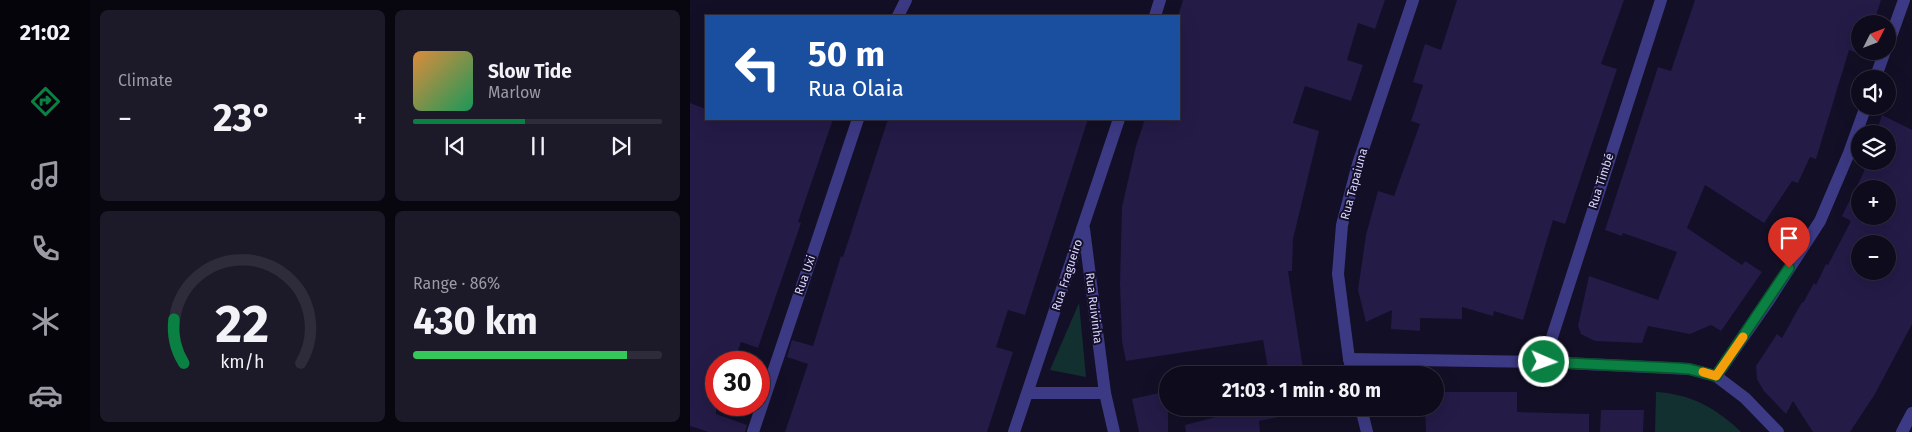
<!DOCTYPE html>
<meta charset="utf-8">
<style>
:root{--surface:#0e0b1c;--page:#1c1929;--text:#f1f3f6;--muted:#9b9ba3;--line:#2e2b3b;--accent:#0b8043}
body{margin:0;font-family:"Fira Sans",sans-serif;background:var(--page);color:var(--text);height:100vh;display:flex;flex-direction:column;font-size:19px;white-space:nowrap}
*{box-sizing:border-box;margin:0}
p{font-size:16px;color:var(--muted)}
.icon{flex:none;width:28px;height:28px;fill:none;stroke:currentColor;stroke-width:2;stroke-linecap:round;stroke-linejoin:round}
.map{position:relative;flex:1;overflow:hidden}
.side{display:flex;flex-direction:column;gap:10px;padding:10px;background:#08060f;width:600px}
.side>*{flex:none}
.guide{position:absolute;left:15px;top:15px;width:475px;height:105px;border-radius:0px;box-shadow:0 5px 20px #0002,0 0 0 1px var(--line);background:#1a4fa0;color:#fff;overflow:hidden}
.needle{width:32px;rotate:48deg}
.controls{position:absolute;left:1161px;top:15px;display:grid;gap:10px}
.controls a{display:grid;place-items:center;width:45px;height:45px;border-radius:50%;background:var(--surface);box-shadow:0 5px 20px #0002,0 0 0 1px var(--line);font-size:25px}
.speed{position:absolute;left:15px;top:351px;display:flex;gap:10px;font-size:25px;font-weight:700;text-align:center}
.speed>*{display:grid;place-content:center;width:65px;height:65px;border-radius:50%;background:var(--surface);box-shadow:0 5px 20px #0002,0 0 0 1px var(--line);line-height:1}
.speed .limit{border:8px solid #d22;background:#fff;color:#111}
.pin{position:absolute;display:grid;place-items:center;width:42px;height:42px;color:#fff;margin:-51px -21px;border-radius:50% 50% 50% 0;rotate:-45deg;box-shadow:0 0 5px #0007}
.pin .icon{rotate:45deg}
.me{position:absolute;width:55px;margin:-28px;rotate:92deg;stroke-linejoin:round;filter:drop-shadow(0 0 4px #0008)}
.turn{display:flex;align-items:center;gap:18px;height:105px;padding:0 20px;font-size:22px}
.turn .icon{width:65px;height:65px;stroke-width:2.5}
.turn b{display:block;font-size:35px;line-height:42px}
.big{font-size:38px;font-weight:700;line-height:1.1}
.side .widget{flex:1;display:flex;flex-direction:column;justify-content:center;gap:8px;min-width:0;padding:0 18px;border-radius:8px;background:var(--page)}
.side .dial{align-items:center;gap:0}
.dial svg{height:130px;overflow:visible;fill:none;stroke:var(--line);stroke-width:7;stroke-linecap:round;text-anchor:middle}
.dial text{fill:var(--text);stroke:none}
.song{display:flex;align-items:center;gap:15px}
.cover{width:60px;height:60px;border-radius:8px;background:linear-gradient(135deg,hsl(30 70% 55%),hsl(150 70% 35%))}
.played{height:5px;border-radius:2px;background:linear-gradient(90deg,var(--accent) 45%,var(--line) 45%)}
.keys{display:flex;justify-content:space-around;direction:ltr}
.heat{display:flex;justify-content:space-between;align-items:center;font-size:28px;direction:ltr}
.charge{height:8px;border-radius:4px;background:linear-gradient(90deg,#34c759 86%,var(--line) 0)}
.side .tiles{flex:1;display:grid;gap:10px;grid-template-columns:repeat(2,1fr)}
.trip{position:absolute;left:469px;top:366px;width:285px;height:50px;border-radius:25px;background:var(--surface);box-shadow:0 5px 20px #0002,0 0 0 1px var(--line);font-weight:700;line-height:50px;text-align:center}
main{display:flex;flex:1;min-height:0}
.tab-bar{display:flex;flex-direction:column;width:90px;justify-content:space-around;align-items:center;background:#06040b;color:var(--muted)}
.tab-bar .icon{width:35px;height:35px}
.tab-bar .selected{color:var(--accent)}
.tab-bar b{font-size:22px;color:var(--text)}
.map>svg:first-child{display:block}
.green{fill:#12302f}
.building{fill:#241b47;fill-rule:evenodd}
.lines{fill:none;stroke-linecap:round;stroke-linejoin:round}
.minor{stroke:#3d3a85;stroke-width:12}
.tertiary{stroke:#3d3a85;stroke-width:12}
.route-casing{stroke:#07532c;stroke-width:12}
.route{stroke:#0b8043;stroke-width:9}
.slow{stroke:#f59e0b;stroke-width:9}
.labels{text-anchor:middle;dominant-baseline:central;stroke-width:4;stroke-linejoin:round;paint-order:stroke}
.street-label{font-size:12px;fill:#d9d4ff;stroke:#130f26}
</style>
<main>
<nav class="tab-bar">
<b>21:02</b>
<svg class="icon selected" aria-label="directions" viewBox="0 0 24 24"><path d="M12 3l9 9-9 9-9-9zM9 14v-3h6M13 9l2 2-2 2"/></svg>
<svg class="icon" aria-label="music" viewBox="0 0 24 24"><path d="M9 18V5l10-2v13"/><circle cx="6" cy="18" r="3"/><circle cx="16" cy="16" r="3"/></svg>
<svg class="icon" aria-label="phone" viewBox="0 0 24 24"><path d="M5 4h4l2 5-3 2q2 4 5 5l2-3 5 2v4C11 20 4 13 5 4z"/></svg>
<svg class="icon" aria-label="climate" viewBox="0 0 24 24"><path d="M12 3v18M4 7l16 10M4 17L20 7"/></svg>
<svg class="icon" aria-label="car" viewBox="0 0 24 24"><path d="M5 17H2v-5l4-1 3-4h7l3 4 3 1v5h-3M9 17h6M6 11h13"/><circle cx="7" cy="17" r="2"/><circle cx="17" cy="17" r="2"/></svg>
</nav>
<section class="side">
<div class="tiles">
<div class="widget"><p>Climate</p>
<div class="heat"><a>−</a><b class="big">23°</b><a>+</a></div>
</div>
<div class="widget">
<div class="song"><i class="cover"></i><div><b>Slow Tide</b><p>Marlow</p></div></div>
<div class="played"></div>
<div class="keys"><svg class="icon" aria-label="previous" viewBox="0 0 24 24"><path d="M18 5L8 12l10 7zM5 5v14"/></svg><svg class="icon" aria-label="pause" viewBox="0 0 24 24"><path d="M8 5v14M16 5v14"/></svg><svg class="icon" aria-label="next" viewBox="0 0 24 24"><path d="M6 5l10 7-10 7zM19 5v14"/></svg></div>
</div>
<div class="widget dial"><svg viewBox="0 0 100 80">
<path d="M14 69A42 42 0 1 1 86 69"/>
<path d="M14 69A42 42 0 0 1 8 42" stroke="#0b8043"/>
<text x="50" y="56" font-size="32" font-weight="700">22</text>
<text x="50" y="72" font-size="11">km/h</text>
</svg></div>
<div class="widget"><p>Range · 86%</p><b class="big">430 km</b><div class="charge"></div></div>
</div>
</section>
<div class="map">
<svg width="1222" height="432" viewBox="0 0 1222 432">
<rect width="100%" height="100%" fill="#130f26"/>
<g class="green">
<polygon points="389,303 396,377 360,370"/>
<path d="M 966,392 C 1001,394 1026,408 1051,432 L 965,432 Z"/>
</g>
<g class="building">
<polygon points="493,0 695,0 685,29 668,23 657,60 673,65 661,101 615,86 603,123 629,131 603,239 602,271 598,271 614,375 630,370 631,375 547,375 578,368 573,340 436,361 432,341 430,284 432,207 446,146 455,119 489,119 489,13"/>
<polygon points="767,0 934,0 911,64 927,69 875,224 863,220 833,320 804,311 803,316 772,307 772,319 730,318 730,331 701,329 702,310 676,322 668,290 676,235 688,191 704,196 730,124 721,121 733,85 723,82 735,44 751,50"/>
<polygon points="1005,0 1191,0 1184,22 1188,24 1170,24 1170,51 1177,51 1173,55 1159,50 1126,159 1120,157 1108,183 1102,181 1074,223 1015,185 997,228 1052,265 1055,261 1072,272 1031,331 1021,325 1000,334 958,326 952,343 905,341 891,334 888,326 899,276 968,300 987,252 933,233 932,236 915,230 968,67 981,71"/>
<polygon points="0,103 16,109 16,119 143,119 108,222 111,223 68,348 51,342 44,362 26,362 26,414 57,425 55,432 19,432 0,426"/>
<path d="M 1192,115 L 1222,130 L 1222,324 L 1185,394 L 1160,432 L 1123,432 L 1103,401 L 1096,414 L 1074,391 L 1067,379 L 1066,366 L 1087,334 L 1092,338 L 1112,302 L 1113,303 L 1124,283 L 1126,285 L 1136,264 L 1138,265 L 1161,221 L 1152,216 L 1173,174 L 1177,161 L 1198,161 L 1198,134 L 1186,134 ZM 1170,189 L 1198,189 L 1198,216 L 1170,216 ZM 1170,244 L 1198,244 L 1198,271 L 1170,271 Z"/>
<polygon points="198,119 398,119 335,315 318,310 306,347 323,352 297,432 95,432 118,364 97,357 102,340 123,346 151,256 153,257"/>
<polygon points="478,391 478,432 449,432 442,399"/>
<polygon points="745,392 827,392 827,412 899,414 899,432 736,432 735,408 745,408"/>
<polygon points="552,408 630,408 569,421 570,432 496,432 495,425 553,410"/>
<polygon points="911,410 954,410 953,432 910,432"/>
</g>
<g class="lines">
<g class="minor">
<polyline points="208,16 216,0"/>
<polyline points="465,16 470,0"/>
<polyline points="1198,45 1214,0"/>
<polyline points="1185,79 1195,51"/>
<polyline points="394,229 415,393 424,432"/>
<polyline points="659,359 854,362 999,369 1026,376 1055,398 1088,432"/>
<polyline points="854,362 971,0"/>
<polyline points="1026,376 1079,300 1130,221 1159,153 1176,106"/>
<polyline points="339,393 415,393"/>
<polyline points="63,432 168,119"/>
<polyline points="324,432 429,119"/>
<polyline points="1212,432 1222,413"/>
</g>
<g class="tertiary">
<polyline points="663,375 659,359 648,274 652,225 668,164 723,0"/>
<polyline points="671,408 677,432"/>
</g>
</g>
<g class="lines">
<defs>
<polyline id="route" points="854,362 985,368 999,369 1026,376 1099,268"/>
</defs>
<use href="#route" class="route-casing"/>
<use href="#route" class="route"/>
<polyline class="slow" points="1013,372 1026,376 1053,337"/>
</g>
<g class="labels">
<g class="street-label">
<text transform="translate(911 181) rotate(-72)">Rua Timbé</text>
<text transform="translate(664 184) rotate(-75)">Rua Tapaiuna</text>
<text transform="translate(115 275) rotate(-71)">Rua Uxi</text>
<text transform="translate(377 275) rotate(-72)">Rua Fragueiro</text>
<text transform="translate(404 308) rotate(83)">Rua Ruivinha</text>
</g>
</g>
</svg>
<div class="controls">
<a><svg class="needle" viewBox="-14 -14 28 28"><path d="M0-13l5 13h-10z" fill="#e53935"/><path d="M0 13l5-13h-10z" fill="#9b9ba3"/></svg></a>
<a><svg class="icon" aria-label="sound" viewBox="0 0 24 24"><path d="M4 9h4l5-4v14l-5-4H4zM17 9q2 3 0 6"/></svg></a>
<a><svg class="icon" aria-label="layers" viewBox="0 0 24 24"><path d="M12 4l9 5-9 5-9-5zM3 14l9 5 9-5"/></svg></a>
<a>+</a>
<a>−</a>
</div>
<div class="speed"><div class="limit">30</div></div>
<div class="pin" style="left:1099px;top:268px;background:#d93025"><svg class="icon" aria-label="arrive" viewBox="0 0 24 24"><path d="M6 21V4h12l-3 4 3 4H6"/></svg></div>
<svg class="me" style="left:854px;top:362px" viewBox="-20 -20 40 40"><circle r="17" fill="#0b8043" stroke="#fff" stroke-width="3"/><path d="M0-11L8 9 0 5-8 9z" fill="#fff"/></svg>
<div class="trip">21:03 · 1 min · 80 m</div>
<div class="guide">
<div class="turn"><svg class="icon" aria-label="left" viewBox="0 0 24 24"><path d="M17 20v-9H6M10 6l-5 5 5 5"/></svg><div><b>50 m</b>Rua Olaia</div></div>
</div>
</div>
</main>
